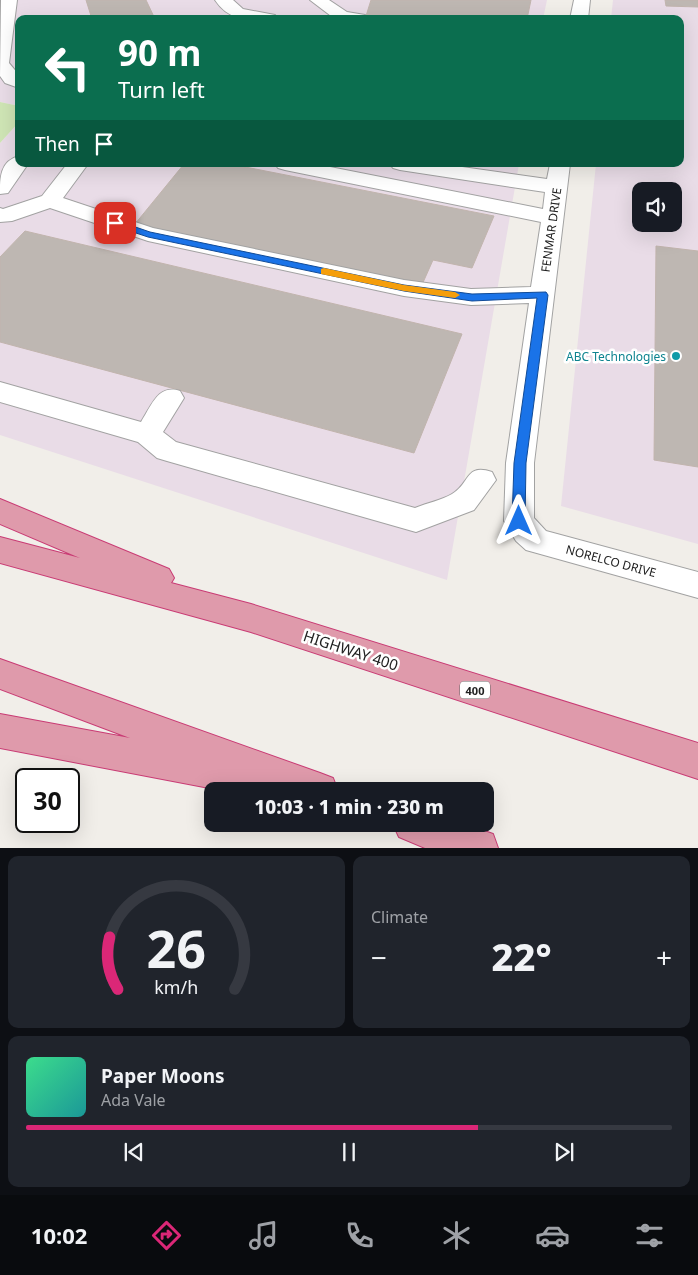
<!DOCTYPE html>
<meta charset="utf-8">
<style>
:root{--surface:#171b24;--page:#20242c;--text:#f1f3f6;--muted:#9ea1a6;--line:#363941;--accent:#db2777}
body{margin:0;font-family:"Noto Sans",sans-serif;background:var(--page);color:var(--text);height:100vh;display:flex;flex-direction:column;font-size:19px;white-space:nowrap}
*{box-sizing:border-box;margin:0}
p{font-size:16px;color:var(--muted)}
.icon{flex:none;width:28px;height:28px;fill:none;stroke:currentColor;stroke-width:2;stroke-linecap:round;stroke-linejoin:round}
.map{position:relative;height:848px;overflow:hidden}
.drawer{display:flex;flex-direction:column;gap:8px;padding:8px;background:#0d0f14;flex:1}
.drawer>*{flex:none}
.top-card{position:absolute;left:15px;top:15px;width:669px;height:152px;border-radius:10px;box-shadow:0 5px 20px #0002;background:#0b6e4f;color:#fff;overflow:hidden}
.tools{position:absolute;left:632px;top:182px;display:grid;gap:10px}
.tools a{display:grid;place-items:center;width:50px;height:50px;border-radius:10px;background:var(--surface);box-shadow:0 5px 20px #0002;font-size:25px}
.speed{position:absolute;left:15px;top:768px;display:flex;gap:10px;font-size:25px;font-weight:700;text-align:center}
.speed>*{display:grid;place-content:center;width:65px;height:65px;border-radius:50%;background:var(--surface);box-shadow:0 5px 20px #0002;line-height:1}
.speed .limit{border:2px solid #111;border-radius:8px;background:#fff;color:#111}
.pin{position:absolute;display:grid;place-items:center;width:42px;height:42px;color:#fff;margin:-21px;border-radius:10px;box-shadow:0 2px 8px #0006}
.me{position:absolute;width:55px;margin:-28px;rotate:0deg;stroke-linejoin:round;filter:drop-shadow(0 0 4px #0008)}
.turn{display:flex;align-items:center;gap:18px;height:105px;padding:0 20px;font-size:22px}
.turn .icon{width:65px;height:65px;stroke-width:2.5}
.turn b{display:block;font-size:35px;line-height:42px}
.then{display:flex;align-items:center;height:48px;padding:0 20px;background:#0003;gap:10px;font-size:19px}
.big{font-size:38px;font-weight:800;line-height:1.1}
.drawer .card{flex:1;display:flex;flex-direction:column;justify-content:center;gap:8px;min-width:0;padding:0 18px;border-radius:10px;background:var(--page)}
.drawer .dial{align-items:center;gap:0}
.dial svg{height:130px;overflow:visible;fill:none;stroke:var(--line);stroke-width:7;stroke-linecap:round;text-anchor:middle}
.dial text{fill:var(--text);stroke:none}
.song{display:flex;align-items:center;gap:15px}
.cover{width:60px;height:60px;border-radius:8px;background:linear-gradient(135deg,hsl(150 70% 55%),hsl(180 70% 35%))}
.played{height:5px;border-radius:2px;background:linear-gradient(90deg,var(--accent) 70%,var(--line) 70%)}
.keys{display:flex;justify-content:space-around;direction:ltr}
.heat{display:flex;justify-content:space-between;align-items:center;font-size:28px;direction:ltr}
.drawer .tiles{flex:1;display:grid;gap:8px;grid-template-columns:1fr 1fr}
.card:last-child{grid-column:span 2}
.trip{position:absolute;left:204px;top:782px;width:290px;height:50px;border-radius:10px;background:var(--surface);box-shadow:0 5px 20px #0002;font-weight:800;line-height:50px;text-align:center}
.menu{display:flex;height:80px;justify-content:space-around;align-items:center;background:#090b0e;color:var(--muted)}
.menu .icon{width:35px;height:35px}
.menu .selected{color:var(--accent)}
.menu b{font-size:22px;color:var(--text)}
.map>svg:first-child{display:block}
.industrial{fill:#e9dce7;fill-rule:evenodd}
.grass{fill:#cfe5b5}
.building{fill:#beb7b2;stroke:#c1b4ad}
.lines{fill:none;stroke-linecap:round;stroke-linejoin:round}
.minor-casing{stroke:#a2a2a2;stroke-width:2}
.highway-casing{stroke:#c93b74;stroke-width:2}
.minor{fill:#fff;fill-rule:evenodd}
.highway{fill:#df9aab;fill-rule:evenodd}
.route{fill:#1a73e8;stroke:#114b97}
.slow{fill:#f59e0b}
.culture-dot{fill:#0f9aa8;stroke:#fff;stroke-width:2}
.labels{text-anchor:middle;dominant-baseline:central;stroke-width:5;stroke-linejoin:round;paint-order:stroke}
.shield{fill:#fff;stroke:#646464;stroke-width:1}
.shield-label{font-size:11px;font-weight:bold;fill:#212121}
.street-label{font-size:12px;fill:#212121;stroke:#fff}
.culture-label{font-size:12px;fill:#0d838f;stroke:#fff;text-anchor:end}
.near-street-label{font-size:15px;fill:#212121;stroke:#fff}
</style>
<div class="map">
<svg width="698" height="848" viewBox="0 0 698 848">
<rect width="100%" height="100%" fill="#f1eee9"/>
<g class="industrial">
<polygon points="0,0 547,0 543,19 19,19 19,106 0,102"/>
<path d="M 613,0 L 698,0 L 698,544 L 561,506 L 596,164 L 680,164 L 680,19 L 611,19 ZM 641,191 L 674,191 L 674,224 L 641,224 Z"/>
<polygon points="19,122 19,164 519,164 447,580 0,435 0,143"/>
</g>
<polygon class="grass" points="0,102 19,106 19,122 0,143"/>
<g class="building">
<polygon points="86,0 146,0 155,19 92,19"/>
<polygon points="371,0 531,0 527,19 383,19 366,16"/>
<polygon points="665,0 698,0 698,7 666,6"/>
<polygon points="184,164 230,164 494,216 472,268 433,260 421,287 135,224"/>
<polygon points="25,231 462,334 414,453 0,342 0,257"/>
<polygon points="656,246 698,251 698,467 654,460"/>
</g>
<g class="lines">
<defs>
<g id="minor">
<polygon points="1,0 17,0 9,63 19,75 19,88 5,83 0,76"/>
<path d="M 215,0 L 233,0 L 243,9 L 275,15 L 277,19 C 252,19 231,24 215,0 Z"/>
<polygon points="310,0 329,0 347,12 365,15 367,19 335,19"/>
<polygon points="574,0 590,0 588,19 570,19"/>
<path d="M 19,156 L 19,164 L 28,164 L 8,193 L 0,194 C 0,178 0,161 19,156 Z"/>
<polygon points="67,164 88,164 63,198 153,228 404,280 471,289 531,287 541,222 285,170 278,168 275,164 315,164 543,209 545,192 400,170 393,168 390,164 441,164 547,179 550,164 570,164 534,463 534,518 546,531 698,572 698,598 526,550 516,541 504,521 506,463 529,303 471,305 404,296 148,241 50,208 12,221 0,222 0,208 3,209 42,196"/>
<path d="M 0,382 L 141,422 C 152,405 158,384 180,391 L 184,398 L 163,432 L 176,442 L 415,508 C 427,503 442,500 452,494 C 470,484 465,463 492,472 L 496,480 L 474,510 L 416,532 L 167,461 L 157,458 L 138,442 L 0,402 Z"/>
</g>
<g id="highway">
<polygon points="0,499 169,569 174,578 171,583 251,604 698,743 698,779 251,632 0,563 0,537 80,558 0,524"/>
<polygon points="0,659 320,773 333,778 338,791 272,791 258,786 257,790 253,791 225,791 0,748 0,714 130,738 0,689"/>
<polygon points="393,824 464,824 493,834 498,848 425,848 399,837"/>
</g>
</defs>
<use href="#minor" class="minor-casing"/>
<use href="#highway" class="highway-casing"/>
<use href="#minor" class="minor"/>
<use href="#highway" class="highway"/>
</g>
<polygon class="route" points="115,220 150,232 404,285 472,294 546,292 548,295 526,463 525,521 523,525 514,525 512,521 514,463 537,298 472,301 404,291 148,237 112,225 111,223"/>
<polygon class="slow" points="324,268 404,285 455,292 460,295 455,298 404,291 321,274 321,269"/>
<circle class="culture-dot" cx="676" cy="356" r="5"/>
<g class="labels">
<rect class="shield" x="460" y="681.5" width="30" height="17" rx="4"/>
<g class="shield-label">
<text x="475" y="690">400</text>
</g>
<g class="street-label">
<text transform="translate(551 230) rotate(-82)">FENMAR DRIVE</text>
<text transform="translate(611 561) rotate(15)">NORELCO DRIVE</text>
</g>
<g class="culture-label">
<text x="666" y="356">ABC Technologies</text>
</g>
<g class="near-street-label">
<text transform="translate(351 650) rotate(18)">HIGHWAY 400</text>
</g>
</g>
</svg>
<div class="tools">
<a><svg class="icon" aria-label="sound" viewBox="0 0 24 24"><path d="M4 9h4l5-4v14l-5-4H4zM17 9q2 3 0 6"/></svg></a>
</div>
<div class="speed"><div class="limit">30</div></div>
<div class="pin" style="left:115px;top:223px;background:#d93025"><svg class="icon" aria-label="arrive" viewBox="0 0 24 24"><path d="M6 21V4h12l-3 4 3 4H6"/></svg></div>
<svg class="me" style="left:519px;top:521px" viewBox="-20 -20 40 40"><path d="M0-17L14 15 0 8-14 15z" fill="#1a73e8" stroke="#fff" stroke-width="4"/></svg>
<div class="trip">10:03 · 1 min · 230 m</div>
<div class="top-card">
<div class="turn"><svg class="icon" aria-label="left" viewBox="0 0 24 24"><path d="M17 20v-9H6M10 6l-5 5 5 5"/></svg><div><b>90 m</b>Turn left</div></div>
<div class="then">Then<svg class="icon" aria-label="arrive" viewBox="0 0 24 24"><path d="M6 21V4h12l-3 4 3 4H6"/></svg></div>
</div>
</div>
<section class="drawer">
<div class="tiles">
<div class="card dial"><svg viewBox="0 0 100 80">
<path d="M14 69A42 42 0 1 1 86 69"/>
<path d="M14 69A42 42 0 0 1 9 37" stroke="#db2777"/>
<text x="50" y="56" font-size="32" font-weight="700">26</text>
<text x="50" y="72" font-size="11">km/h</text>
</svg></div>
<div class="card"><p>Climate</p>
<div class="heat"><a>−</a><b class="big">22°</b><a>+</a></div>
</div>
<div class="card">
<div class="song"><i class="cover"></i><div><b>Paper Moons</b><p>Ada Vale</p></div></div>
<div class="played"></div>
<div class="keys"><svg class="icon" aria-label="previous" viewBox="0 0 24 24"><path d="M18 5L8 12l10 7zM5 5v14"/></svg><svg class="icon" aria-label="pause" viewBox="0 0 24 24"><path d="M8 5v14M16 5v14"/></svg><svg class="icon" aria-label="next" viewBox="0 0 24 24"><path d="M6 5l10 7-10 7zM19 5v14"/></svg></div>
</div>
</div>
</section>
<nav class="menu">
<b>10:02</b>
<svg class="icon selected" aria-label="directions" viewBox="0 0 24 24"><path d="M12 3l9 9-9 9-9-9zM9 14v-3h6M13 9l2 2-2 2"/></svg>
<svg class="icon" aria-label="music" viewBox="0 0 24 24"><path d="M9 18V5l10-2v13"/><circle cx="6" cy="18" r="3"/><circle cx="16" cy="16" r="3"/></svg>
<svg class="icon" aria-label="phone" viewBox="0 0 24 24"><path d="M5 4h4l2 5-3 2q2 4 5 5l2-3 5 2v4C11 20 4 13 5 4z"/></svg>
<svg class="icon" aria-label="climate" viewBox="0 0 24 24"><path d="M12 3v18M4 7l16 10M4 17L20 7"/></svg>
<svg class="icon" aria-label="car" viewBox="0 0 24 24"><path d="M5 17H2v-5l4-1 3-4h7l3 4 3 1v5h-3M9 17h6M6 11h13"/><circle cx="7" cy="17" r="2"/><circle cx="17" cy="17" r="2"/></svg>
<svg class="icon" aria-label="filters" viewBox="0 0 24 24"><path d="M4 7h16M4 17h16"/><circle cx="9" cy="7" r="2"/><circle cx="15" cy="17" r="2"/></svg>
</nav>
